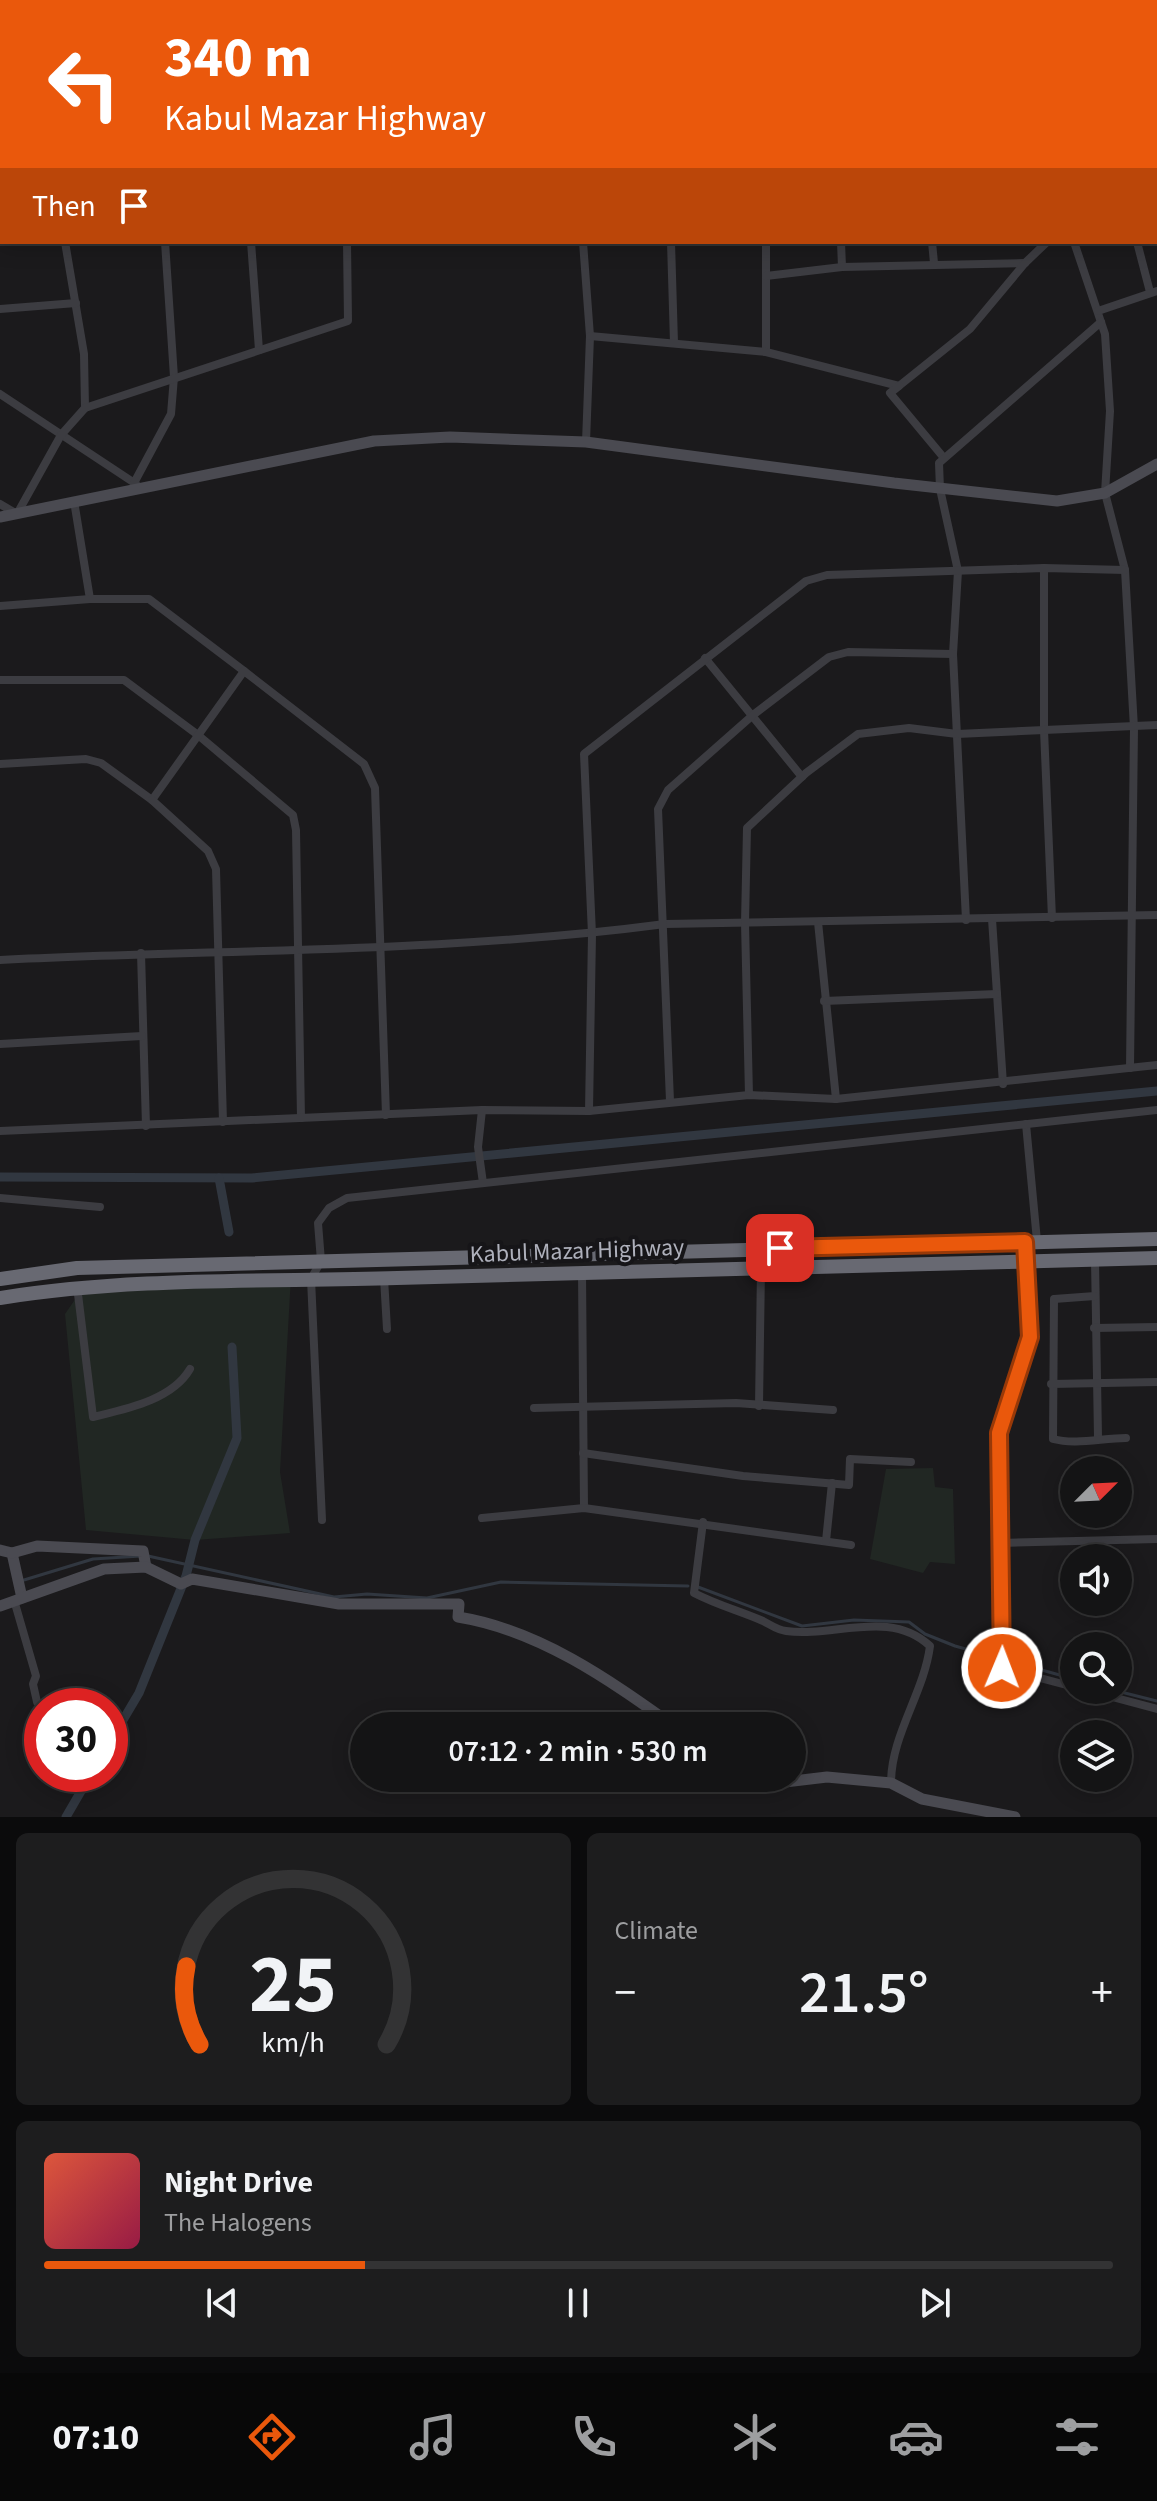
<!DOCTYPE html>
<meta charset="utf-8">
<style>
:root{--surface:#141415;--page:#1d1d1e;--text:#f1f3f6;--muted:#9d9ea0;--line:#333334;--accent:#ea580c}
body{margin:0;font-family:"Source Sans 3",sans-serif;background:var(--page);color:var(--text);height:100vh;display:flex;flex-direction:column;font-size:30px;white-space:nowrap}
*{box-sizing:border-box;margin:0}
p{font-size:26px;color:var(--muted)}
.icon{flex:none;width:44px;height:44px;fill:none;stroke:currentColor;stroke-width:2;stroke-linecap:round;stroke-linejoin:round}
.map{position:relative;height:1817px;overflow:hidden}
.sheet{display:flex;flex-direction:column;gap:16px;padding:16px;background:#0b0b0c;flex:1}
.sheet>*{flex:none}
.banner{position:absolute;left:0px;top:0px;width:1158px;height:244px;box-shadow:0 4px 20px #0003,0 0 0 2px var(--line);background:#ea580c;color:#fff;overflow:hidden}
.needle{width:52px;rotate:66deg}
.fabs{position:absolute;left:1060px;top:1456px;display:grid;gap:16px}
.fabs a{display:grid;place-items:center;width:72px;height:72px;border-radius:50%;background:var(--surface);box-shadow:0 4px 20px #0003,0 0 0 2px var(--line);font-size:40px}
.speed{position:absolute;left:24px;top:1688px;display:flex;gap:16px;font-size:40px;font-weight:700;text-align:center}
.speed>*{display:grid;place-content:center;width:104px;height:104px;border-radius:50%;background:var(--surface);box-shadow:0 4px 20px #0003,0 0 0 2px var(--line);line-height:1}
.speed .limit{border:12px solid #d22;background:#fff;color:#111}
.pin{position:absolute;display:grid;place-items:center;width:68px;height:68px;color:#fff;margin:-34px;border-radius:16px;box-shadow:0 4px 12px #0006}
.me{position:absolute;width:88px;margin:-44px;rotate:1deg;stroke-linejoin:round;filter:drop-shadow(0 0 6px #0008)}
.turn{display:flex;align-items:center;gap:28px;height:168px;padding:0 32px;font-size:36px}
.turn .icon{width:104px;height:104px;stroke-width:2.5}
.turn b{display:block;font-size:56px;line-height:68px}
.then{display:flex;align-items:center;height:76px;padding:0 32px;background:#0003;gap:16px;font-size:30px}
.big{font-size:60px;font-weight:600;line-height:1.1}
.sheet .tile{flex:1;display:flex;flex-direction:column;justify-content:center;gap:12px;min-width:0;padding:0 28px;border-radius:12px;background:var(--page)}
.sheet .dial{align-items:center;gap:0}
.dial svg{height:208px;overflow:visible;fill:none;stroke:var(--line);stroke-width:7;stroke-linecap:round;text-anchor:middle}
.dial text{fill:var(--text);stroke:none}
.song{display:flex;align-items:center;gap:24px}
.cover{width:96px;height:96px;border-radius:12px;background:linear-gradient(135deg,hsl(10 70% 55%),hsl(340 70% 35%))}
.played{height:8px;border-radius:4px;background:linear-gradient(90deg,var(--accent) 30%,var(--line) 30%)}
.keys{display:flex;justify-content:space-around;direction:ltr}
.heat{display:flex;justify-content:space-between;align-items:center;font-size:44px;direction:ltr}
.sheet .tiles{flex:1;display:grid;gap:16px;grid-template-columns:1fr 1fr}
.tile:last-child{grid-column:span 2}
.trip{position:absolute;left:350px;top:1712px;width:456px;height:80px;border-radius:40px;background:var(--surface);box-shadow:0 4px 20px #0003,0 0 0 2px var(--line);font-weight:600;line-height:80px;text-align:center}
.tabs{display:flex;height:128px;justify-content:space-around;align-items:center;background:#080808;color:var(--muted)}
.tabs .icon{width:56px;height:56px}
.tabs .current{color:var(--accent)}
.tabs b{font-size:36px;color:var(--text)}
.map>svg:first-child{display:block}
.green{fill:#212723}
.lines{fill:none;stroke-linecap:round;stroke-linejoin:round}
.stream{stroke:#313740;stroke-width:3}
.canal{stroke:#313740;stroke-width:9}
.street{stroke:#3c3c41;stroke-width:8}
.secondary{stroke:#4a4a51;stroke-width:11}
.highway{stroke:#686972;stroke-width:14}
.route-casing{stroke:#983908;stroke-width:20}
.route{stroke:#ea580c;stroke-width:14}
.labels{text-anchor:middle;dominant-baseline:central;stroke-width:8;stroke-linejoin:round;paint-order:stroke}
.street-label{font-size:24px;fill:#aeb0bb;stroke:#161518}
</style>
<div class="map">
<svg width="1157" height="1817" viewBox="0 0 1157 1817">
<rect width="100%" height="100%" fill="#1b1a1c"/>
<g class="green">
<polygon points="291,1276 280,1472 290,1533 195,1540 86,1530 65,1314 85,1285"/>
<polygon points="933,1468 935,1487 953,1489 955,1564 930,1562 923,1573 870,1559 886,1469"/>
</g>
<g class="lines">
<g class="stream">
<polyline points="148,1556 334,1597 367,1594 427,1598 501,1582 688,1586"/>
<polyline points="24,1580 93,1559 141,1556"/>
<polyline points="698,1587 802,1626 854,1620 909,1622 925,1634 955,1646 1074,1679"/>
<polyline points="1113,1690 1157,1701"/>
</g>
<g class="canal">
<polyline points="0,1177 252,1178 1157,1091"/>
<polyline points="219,1178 229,1232"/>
<polyline points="110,1742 139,1693 186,1576 195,1540 237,1438 232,1347"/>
<polyline points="66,1817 91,1774"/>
</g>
<g class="street">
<polyline points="148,0 148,2"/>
<polyline points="336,0 336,2"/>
<polyline points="571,0 571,2"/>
<polyline points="662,0 663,2"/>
<polyline points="833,0 833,2"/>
<polyline points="913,0 913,2"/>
<polyline points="970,0 970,2"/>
<polyline points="799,2 819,0"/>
<polyline points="1156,9 1157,9"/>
<polyline points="0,41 2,41"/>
<polyline points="1156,56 1157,56"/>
<polyline points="1156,134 1157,133"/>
<polyline points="0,147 2,147"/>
<polyline points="1156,180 1157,180"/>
<polyline points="65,242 84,354 85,408"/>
<polyline points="251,242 259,350"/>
<polyline points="583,242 590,336 586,442"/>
<polyline points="671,242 674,343"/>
<polyline points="766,242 766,352"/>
<polyline points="841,242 842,267"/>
<polyline points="932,242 934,263"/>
<polyline points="1074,242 1105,334 1110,411 1105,493 1125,570 1134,728 1130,1068"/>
<polyline points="1137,242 1150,292"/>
<polyline points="766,276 842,267 1025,263"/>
<polyline points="0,309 76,303"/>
<polyline points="1098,311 1157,291"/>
<polyline points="590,336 766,352 899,386 970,329 1025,263 1047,242"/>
<polyline points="899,386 890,393 944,458"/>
<polyline points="0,394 136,484"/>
<polyline points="134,483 171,414 174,377 165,242"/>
<polyline points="74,501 90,599"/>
<polyline points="0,504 17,514 61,435 85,408 348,321 347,242"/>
<polyline points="1044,568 1044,730 1052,918"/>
<polyline points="0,606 90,599 149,599 244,671"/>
<polyline points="705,658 802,777"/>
<polyline points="0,680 124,680 198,735 293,815 296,830 301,1118"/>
<polyline points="0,764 86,759 101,763 152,800 244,671 364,764 375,788 386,1115"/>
<polyline points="152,800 208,851 216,869 223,1122"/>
<polyline points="992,919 1003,1084"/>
<polyline points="966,920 953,654 958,571 940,489 939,463 1101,322"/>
<polyline points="818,922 836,1099"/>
<polyline points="141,953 146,1126"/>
<path d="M 0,960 C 221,949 446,953 665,924 L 1157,915"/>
<polyline points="824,1001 997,994"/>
<polyline points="0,1044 142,1036"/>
<polyline points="749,1095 745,923 747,828 806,773 858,734 909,728 957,734 1157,725"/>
<polyline points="670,1101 658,809 668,790 753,715 829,657 848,652 953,654"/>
<polyline points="482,1110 478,1147 483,1183"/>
<polyline points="589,1111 592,934 584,754 806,581 827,575 1044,568 1125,570"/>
<polyline points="1026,1124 1037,1241"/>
<polyline points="0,1131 482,1110 589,1111 749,1095 836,1099 1157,1065"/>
<polyline points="0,1198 100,1207"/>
<polyline points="1025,1242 1030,1337 999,1433 1002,1668 1074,1687"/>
<polyline points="1095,1260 1098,1437"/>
<polyline points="582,1272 584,1508"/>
<polyline points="384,1278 387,1329"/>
<path d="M 77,1286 L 93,1417 C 126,1409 172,1400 190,1369"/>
<path d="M 1095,1296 L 1054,1299 L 1053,1439 C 1076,1445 1102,1438 1126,1438"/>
<polyline points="1094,1328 1157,1327"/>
<polyline points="1051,1384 1157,1382"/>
<polyline points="759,1406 761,1268"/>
<polyline points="534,1408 736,1403 833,1410"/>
<polyline points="583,1453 743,1476 849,1485 850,1459 911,1462"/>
<polyline points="482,1518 584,1508 851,1545"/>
<polyline points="322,1520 311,1279 321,1261 318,1223 329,1208 347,1198 1157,1110"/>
<path d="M 703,1522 L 694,1593 C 717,1605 740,1611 763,1621 C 771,1625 777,1630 786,1631 C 833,1638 890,1608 930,1646 C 924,1693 891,1735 891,1783"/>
<polyline points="826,1541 832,1483"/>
<polyline points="1000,1543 1157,1539"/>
<polyline points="14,1600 36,1676 33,1684 37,1702"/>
<polyline points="1086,1690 1157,1709"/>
</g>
<g class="secondary">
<polyline points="0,517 374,441 450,437 586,442 894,483 1057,501 1105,493 1157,464"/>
<polyline points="0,1550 12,1553 22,1598"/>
<polyline points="12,1553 37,1546 143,1551 146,1567"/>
<path d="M 0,1606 L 104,1569 L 146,1567 L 181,1584 L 192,1579 L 339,1604 L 459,1604 L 458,1617 C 539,1630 608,1679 674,1726"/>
<polyline points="765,1778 785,1782 827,1777 891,1783 922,1799 1015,1817"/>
</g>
<g class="highway">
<polyline points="0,1279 77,1268 1157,1239"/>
<path d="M 0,1298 C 132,1277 264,1282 397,1278 C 650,1270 904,1266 1157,1258"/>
</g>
</g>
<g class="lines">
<defs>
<polyline id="route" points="780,1248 1025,1242 1030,1337 999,1433 1002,1668"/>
</defs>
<use href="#route" class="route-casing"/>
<use href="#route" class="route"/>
</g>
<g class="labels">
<g class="street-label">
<text transform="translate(577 1251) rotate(-2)">Kabul Mazar Highway</text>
</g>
</g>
</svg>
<div class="fabs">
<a><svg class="needle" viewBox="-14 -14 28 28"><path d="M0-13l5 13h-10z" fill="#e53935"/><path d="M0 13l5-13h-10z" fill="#9d9ea0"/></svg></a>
<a><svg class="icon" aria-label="sound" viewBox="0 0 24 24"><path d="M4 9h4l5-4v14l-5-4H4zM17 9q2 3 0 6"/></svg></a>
<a><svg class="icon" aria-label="search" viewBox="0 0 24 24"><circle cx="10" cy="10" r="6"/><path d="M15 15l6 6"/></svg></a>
<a><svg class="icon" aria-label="layers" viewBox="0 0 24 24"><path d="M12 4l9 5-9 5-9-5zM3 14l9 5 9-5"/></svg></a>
</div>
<div class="speed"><div class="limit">30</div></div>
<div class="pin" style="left:780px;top:1248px;background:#d93025"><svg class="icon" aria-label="arrive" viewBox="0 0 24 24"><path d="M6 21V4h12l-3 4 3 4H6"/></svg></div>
<svg class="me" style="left:1002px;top:1668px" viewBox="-20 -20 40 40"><circle r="17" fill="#ea580c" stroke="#fff" stroke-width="3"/><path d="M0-11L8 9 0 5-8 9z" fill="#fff"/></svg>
<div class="trip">07:12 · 2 min · 530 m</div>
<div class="banner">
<div class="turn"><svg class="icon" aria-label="left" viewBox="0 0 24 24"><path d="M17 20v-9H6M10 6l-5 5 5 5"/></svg><div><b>340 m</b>Kabul Mazar Highway</div></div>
<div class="then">Then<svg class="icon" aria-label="arrive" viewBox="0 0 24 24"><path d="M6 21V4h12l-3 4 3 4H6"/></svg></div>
</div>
</div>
<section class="sheet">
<div class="tiles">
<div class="tile dial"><svg viewBox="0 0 100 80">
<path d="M14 69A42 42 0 1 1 86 69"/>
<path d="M14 69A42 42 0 0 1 9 39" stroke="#ea580c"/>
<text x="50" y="56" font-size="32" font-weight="700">25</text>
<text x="50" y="72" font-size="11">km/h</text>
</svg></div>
<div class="tile"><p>Climate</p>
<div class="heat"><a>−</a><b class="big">21.5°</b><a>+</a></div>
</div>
<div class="tile">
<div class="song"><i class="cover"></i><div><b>Night Drive</b><p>The Halogens</p></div></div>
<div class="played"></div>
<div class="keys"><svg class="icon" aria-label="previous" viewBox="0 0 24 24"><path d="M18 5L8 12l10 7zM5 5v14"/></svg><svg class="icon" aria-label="pause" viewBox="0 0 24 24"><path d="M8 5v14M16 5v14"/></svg><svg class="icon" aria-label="next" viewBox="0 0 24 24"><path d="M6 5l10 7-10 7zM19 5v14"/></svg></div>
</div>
</div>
</section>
<nav class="tabs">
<b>07:10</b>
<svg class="icon current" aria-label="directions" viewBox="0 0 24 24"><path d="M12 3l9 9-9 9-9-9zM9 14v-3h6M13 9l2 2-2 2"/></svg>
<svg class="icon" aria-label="music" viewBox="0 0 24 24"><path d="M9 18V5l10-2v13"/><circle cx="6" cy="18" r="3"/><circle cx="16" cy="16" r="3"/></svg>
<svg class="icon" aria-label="phone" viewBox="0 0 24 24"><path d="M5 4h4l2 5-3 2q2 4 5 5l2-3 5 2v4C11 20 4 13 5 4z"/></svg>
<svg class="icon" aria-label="climate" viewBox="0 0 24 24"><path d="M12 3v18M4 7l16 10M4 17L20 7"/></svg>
<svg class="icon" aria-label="car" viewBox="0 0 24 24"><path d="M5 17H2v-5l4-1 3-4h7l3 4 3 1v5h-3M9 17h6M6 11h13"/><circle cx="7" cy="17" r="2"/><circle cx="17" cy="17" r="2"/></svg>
<svg class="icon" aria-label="filters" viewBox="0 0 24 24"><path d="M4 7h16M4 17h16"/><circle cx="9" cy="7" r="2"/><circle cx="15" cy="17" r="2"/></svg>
</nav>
